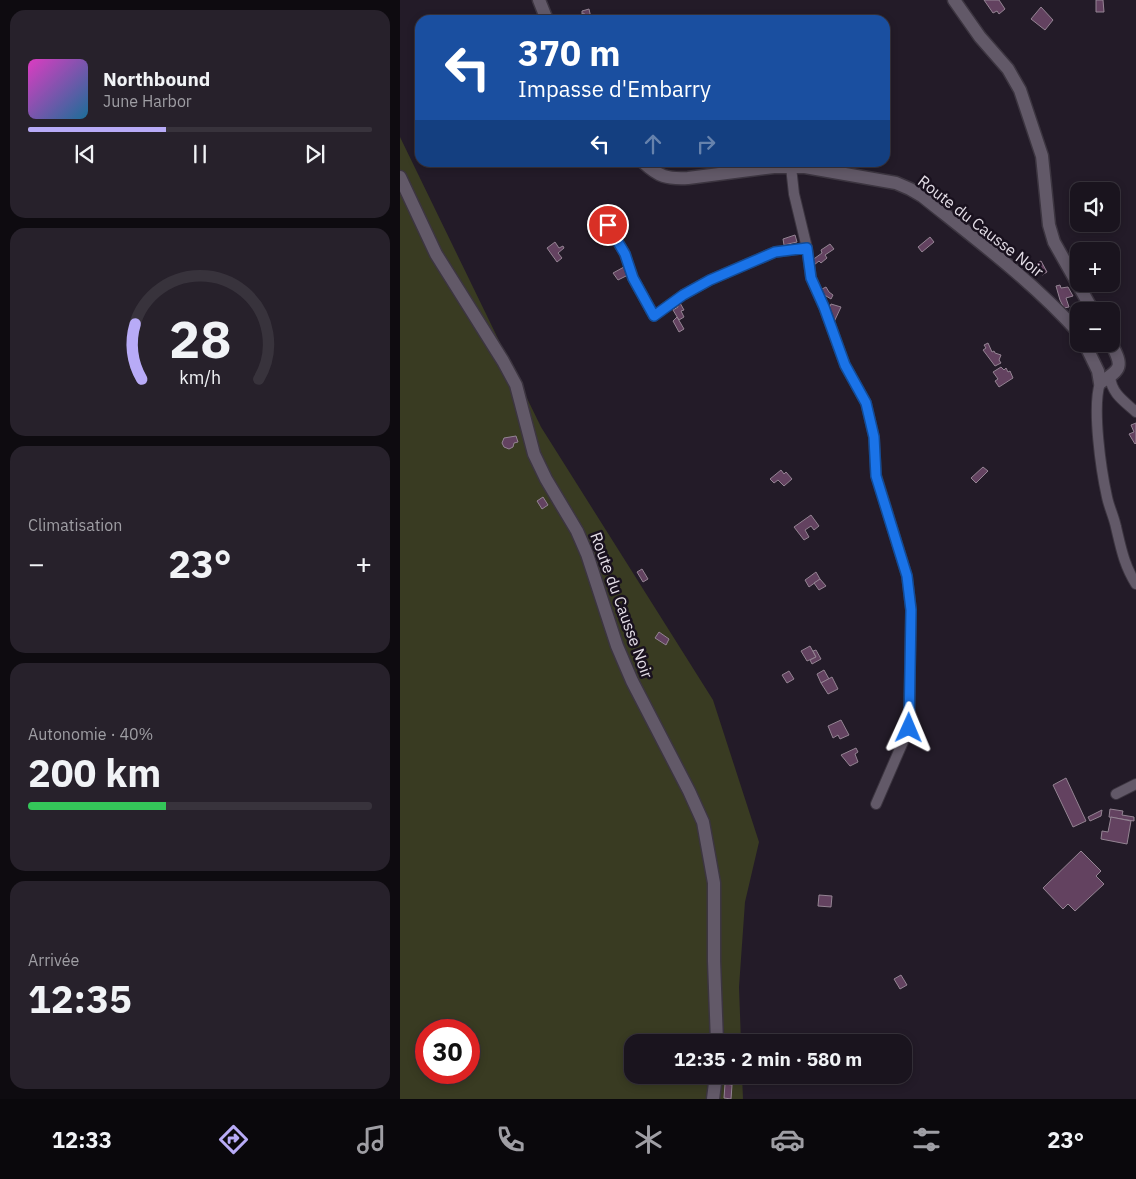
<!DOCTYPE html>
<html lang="fr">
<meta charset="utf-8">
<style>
:root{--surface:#1a141e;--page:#27212b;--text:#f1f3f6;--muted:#9f9ea4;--line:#38333c;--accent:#b8abf7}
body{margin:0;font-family:"IBM Plex Sans",sans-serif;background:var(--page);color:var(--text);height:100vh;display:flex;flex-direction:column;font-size:19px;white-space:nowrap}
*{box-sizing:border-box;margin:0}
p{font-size:16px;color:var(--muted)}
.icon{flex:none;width:28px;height:28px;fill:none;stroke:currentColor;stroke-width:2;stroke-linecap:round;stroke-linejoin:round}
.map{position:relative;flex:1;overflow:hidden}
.side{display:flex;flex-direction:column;gap:10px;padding:10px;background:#0e0b10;width:400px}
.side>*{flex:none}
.hud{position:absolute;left:15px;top:15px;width:475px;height:152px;border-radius:15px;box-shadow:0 2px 8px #0003,0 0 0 1px var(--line);background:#1a4fa0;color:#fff;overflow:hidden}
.buttons{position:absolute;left:670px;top:182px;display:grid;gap:10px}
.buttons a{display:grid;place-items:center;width:50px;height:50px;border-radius:10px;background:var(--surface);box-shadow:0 2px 8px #0003,0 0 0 1px var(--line);font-size:25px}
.speed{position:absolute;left:15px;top:1019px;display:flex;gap:10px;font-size:25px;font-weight:700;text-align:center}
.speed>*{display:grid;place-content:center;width:65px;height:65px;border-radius:50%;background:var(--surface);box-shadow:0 2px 8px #0003,0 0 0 1px var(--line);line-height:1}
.speed .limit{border:8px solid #d22;background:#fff;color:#111}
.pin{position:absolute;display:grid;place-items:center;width:42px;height:42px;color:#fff;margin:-21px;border:2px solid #fff;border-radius:50%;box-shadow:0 1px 5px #0007}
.me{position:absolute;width:55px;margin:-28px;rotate:1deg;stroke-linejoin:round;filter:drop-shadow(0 0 4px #0008)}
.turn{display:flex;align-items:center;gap:18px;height:105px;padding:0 20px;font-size:22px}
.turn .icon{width:65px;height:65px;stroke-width:2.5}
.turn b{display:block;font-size:35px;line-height:42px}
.lanes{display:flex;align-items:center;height:48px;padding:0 20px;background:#0003;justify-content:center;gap:25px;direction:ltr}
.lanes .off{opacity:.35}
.big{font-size:38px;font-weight:700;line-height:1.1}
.side .card{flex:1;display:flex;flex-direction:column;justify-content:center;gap:8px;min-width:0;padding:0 18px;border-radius:15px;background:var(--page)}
.side .dial{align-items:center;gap:0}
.dial svg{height:130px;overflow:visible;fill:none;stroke:var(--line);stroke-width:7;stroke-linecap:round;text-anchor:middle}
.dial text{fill:var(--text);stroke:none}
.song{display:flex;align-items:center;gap:15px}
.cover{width:60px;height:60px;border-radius:8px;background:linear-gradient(135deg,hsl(310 70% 55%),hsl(200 70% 35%))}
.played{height:5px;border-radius:2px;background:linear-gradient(90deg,var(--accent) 40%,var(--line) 40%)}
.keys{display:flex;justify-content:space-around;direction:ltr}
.heat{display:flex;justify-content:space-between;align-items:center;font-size:28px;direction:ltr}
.charge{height:8px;border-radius:4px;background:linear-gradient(90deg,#34c759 40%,var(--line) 0)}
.trip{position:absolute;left:224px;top:1034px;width:288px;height:50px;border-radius:15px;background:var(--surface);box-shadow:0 2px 8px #0003,0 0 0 1px var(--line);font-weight:700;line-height:50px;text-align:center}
.tab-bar{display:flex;height:80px;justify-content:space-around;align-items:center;background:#0a080c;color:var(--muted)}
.tab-bar .icon{width:35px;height:35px}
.tab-bar .current{color:var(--accent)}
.tab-bar b{font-size:22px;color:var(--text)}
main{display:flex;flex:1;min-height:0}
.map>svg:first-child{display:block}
.green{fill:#393b22;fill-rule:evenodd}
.building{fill:#634260;stroke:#948493}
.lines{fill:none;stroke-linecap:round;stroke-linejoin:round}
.minor-casing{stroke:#3c3540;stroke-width:12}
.tertiary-casing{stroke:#3c3540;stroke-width:15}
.minor{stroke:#625968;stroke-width:10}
.tertiary{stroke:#625968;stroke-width:12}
.route-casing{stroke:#114b97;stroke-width:12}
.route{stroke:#1a73e8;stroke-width:9}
.labels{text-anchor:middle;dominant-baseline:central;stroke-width:5;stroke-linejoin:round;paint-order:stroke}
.street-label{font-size:16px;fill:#e5dfe8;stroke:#19111e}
</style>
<main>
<section class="side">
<div class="card">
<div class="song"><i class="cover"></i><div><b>Northbound</b><p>June Harbor</p></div></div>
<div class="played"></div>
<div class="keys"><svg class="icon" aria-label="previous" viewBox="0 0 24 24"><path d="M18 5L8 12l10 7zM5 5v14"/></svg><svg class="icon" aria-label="pause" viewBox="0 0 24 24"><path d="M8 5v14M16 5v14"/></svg><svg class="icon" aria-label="next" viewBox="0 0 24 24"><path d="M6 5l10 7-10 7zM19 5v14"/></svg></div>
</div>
<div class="card dial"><svg viewBox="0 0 100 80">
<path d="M14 69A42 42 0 1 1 86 69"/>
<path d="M14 69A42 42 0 0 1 10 35" stroke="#b8abf7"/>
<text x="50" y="56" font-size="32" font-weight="700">28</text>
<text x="50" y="72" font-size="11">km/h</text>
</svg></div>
<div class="card"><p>Climatisation</p>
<div class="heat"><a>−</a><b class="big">23°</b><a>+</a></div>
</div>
<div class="card"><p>Autonomie · 40%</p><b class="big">200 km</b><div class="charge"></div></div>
<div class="card"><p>Arrivée</p><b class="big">12:35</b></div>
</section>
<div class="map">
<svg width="736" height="1099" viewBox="0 0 736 1099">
<rect width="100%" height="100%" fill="#231b28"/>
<path class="green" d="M 0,137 L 141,427 L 313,700 L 359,842 L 345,902 L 339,987 L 341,1042 L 232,1042 L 232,1075 L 342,1075 L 343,1099 L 0,1099 ZM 26,1030 L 69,1030 L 69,1072 L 26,1072 Z"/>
<g class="building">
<polygon points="584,0 599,0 605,9 599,14 597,11 593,13"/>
<polygon points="696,0 703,0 704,12 696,12"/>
<polygon points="641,7 653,20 645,30 631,19"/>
<polygon points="189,9 191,18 192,20 185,20 184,13 182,14 182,11"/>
<polygon points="395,235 397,242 384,245 383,239"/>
<polygon points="530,237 534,242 522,252 518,247"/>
<polygon points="155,242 159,248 163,246 164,248 158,253 162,258 157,262 147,248"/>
<polygon points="430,244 434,249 425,255 427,258 421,263 419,261 414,265 411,261 422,253 421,250"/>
<polygon points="641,261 647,272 642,275 635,264"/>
<polygon points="224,267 228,275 218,280 213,273"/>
<polygon points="660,285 661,288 668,287 673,296 666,298 669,307 664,308 660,300 656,286"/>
<polygon points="426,287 429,292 433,295 431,299 418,291"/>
<polygon points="280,303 284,310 281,311 284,317 279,320 273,310 278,307 277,304"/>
<polygon points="431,304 441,307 434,322 427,312"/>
<polygon points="277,317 284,329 279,332 273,321"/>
<polygon points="588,343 592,352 594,351 595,353 601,355 599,360 601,363 595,366 583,350 586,348 584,345"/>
<polygon points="601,367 604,370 606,368 608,372 610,371 613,378 599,387 595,381 598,379 593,372"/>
<polygon points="736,423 736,443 735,444 729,434 734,432 731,425"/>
<polygon points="116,436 118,442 114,443 113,447 109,449 104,447 102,443 104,438"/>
<polygon points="583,467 588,471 576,483 571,478"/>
<polygon points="381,470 384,474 386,472 392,479 384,486 378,480 374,483 370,479"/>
<polygon points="143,497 148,505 142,509 137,501"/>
<polygon points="411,515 419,526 414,530 411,526 405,530 409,537 404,540 394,527"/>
<polygon points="242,569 248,579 243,582 237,572"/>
<polygon points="416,572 420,579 409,587 405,580"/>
<polygon points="420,579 426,586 419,590 414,583"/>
<polygon points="259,632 269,639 266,645 255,638"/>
<polygon points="410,646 416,657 407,661 401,651"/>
<polygon points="416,650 421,659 412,664 410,660 416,657 413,651"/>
<polygon points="424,670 429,679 421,683 417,674"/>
<polygon points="389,671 394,679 387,683 382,675"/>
<polygon points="432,677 438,689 428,694 421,683"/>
<polygon points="441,720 449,735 440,739 438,735 433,738 428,726"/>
<polygon points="456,748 458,752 455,754 458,762 450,766 441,755"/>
<polygon points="666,778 686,821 673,827 653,785"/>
<polygon points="710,809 723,811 722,815 734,817 734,821 709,817"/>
<polygon points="702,810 701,816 690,821 688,817"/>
<polygon points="711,817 731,821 727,844 701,839 702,831 708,832"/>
<polygon points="681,851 701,871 696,876 704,884 675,911 668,904 663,909 643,888"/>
<polygon points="419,895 432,896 431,907 418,906"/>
<polygon points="501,975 507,985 500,989 494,979"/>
<polygon points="325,1084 332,1085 331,1099 324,1098"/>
</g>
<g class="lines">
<defs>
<g id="minor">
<polyline points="391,167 394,194 407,248 411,278 424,307 445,365 466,403 474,437 476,475 507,576 511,610 509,728 476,804"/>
<polyline points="208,225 225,254 233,278 254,316 283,295 310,280 375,252 407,248"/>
<path d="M 710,377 C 712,394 724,401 736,412"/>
<path d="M 700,383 C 692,408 701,470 707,497 C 709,507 714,517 716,527 C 721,548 724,565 736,584"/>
<polyline points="716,794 736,784"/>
</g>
<g id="tertiary">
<polyline points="139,0 147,20"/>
<polyline points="554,0 580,37 608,69 620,90 642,156 649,225 654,242 693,311"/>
<path d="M 243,162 C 259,177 267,179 288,178 L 374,167 L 405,167 L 496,183 L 510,189 L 522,196 C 577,240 632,281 679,333"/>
<polyline points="0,177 36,254 103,361 116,385 134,454 146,479 177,531 187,554 217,646 232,681 289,791 303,822 314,883 314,961 317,1042"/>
<path d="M 685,344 L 698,371 L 700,383 C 721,369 724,368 711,343"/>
<polyline points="313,1099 316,1075"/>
</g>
</defs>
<use href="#minor" class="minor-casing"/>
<use href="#tertiary" class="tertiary-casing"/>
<use href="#minor" class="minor"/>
<use href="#tertiary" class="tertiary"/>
</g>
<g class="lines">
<defs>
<polyline id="route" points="208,225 225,254 233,278 254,316 283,295 310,280 375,252 407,248 411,278 424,307 445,365 466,403 474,437 476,476 507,576 511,610 509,728"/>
</defs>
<use href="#route" class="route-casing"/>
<use href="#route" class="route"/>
</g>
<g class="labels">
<g class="street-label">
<text transform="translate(581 226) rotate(38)">Route du Causse Noir</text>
<text transform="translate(222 605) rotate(70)">Route du Causse Noir</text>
</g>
</g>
</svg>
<div class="buttons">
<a><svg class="icon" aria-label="sound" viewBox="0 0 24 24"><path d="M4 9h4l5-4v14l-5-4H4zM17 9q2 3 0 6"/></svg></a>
<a>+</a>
<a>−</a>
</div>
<div class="speed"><div class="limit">30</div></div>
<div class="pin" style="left:208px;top:225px;background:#d93025"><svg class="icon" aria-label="arrive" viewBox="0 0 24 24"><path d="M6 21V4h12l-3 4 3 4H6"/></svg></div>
<svg class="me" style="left:509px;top:728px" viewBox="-20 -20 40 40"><path d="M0-17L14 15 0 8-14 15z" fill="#1a73e8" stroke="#fff" stroke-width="4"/></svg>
<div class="trip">12:35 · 2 min · 580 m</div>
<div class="hud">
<div class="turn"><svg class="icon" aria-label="left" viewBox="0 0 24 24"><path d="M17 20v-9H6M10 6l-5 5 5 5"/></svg><div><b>370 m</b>Impasse d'Embarry</div></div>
<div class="lanes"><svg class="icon" aria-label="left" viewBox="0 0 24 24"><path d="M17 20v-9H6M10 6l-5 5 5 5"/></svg><svg class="icon off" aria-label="ahead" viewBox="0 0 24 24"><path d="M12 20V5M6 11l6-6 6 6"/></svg><svg class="icon off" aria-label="right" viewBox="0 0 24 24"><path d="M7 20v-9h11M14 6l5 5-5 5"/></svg></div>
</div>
</div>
</main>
<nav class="tab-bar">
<b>12:33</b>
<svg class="icon current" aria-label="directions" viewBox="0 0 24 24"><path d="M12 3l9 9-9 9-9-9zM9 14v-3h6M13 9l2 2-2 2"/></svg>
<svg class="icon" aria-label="music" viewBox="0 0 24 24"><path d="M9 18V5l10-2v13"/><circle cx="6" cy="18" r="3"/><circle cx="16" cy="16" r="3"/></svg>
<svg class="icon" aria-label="phone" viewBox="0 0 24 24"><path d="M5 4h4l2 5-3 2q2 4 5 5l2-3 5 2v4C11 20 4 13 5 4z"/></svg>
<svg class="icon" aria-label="climate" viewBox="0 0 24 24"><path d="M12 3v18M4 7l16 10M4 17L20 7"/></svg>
<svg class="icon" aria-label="car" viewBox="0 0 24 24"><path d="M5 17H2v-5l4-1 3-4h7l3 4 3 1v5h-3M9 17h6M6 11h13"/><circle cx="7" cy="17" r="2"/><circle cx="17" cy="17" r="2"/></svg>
<svg class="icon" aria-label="filters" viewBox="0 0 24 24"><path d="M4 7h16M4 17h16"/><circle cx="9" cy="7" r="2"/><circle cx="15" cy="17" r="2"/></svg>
<b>23°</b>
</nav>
